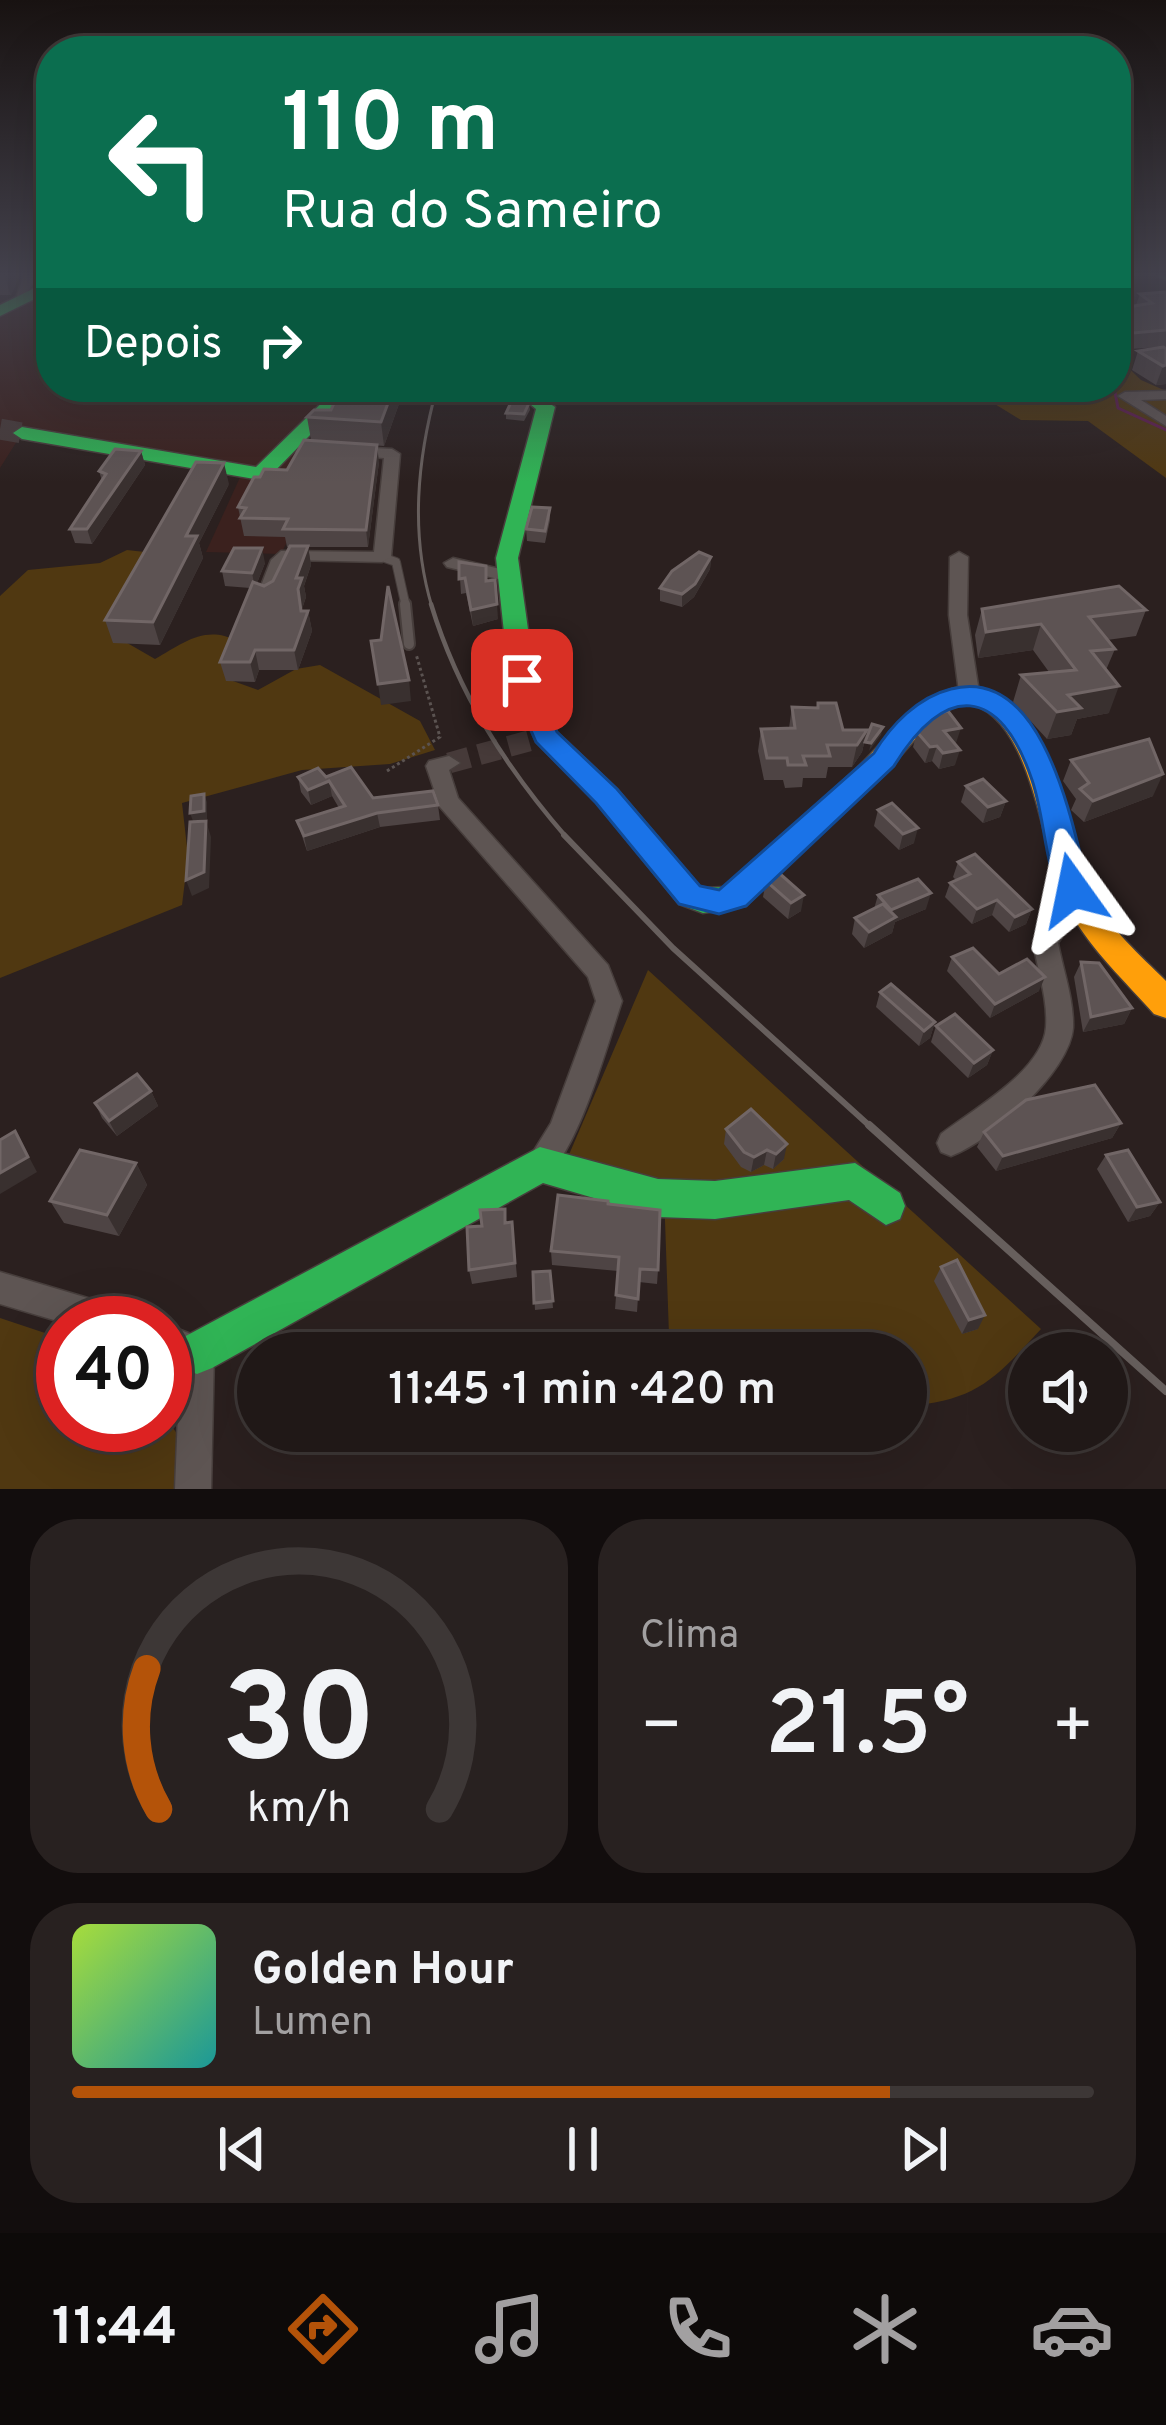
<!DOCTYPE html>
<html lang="pt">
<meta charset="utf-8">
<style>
:root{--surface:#201817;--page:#282120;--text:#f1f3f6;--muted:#a2a0a1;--line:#3d3736;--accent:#b45309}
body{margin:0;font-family:Overpass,sans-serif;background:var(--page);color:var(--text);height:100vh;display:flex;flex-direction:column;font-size:45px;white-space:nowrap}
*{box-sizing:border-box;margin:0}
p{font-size:39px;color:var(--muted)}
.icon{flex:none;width:66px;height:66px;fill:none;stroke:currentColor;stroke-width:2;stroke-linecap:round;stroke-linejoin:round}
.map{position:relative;height:1489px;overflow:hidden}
.panel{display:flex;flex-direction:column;gap:30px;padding:30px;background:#120d0d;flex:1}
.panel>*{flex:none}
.guide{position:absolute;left:36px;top:36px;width:1095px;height:366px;border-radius:48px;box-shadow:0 12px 48px #0002,0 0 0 3px var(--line);background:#0b6e4f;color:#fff;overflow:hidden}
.controls{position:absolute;left:1008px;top:1332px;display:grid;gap:24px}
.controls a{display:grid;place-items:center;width:120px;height:120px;border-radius:50%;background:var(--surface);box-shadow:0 12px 48px #0002,0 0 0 3px var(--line);font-size:60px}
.speed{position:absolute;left:36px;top:1296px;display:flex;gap:24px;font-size:60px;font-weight:700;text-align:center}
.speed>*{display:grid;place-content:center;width:156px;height:156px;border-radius:50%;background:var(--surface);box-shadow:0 12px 48px #0002,0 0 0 3px var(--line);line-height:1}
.speed .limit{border:18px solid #d22;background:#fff;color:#111}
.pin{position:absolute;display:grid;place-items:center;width:102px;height:102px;color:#fff;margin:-51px;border-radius:24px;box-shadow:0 6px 18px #0006}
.me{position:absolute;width:132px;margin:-66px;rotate:348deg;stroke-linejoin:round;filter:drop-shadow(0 0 9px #0008)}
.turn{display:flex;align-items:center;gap:42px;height:252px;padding:0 48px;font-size:54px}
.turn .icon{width:156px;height:156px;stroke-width:2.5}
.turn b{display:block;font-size:84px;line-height:102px}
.then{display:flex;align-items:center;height:114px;padding:0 48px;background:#0003;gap:24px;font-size:45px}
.big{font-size:90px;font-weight:600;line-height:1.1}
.panel .widget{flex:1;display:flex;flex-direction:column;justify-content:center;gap:18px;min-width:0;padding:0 42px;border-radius:48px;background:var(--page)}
.panel .dial{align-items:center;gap:0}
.dial svg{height:312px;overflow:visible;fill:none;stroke:var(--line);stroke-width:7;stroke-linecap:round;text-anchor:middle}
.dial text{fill:var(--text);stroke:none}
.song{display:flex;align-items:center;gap:36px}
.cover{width:144px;height:144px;border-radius:18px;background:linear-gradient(135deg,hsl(80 70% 55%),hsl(180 70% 35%))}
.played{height:12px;border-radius:6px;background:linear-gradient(90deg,var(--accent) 80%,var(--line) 80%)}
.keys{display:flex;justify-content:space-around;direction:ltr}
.heat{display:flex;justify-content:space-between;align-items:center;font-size:66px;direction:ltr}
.panel .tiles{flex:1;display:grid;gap:30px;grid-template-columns:1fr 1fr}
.widget:last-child{grid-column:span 2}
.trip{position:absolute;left:237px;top:1332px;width:690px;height:120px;border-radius:60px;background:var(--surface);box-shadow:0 12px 48px #0002,0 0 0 3px var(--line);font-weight:600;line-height:120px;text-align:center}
.tabs{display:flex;height:192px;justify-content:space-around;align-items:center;background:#0d0a09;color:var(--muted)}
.tabs .icon{width:84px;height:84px}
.tabs .current{color:var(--accent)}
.tabs b{font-size:54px;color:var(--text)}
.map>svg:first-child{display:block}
.built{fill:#3b211e}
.green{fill:#503811}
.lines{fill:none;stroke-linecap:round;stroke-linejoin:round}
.stream{stroke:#5f1e4f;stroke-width:3}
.street-tunnel{stroke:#463a39;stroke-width:21;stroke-dasharray:21 10;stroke-linecap:butt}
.secondary-tunnel{stroke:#463a39;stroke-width:21;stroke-dasharray:21 10;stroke-linecap:butt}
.lane-far1-casing{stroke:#473e3c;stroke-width:10}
.lane-casing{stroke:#473e3c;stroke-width:14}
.street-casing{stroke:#473e3c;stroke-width:3}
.fast-casing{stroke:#473e3c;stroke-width:3}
.slow-casing{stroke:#473e3c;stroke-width:3}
.path{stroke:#5b5351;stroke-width:3;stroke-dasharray:3 3;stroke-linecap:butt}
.lane-far1{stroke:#5e5553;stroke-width:8}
.lane{stroke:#5e5553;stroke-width:10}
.street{fill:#5e5553;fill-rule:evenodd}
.fast{fill:#30b455;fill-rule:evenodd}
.slow{fill:#ff9f0a;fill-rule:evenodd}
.rail-far3{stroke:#675f5d;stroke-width:3}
.rail-far2{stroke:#675f5d;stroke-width:4.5}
.rail-far1{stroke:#675f5d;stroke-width:6}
.rail{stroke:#675f5d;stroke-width:8}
.wall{fill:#4e4444}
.shaded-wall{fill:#39302f}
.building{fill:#5d5353;stroke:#716666;stroke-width:3}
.route{fill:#1a73e8;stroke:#114b97;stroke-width:3}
</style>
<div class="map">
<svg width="1166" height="1489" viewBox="0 0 1166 1489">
<rect width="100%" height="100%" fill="#2b201f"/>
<g class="built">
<polygon points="51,288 51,387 336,387 255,468 24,430 0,468 0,317"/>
<polygon points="299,452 327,461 281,554 206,552 242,473"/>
</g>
<g class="green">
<polygon points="1116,356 1141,380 1166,391 1166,478 1088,421 1021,420 967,387 1116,387"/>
<path d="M 127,550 L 145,552 L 122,640 L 155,659 C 182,644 205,624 237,641 L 233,681 L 258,690 L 296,669 L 320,665 L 420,721 L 435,750 L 390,764 L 302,770 L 182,803 L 188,856 L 182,905 L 0,978 L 0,596 L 28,570 L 100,563 Z"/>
<path d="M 648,970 L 1041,1329 C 995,1379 976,1401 906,1406 L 906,1353 L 683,1353 L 669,1335 L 664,1192 L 562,1171 Z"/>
<polygon points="0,1318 63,1339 63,1425 165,1425 165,1417 183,1442 178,1489 0,1489"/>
</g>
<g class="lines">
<polyline class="stream" points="1114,387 1118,408 1166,430"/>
<polyline class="street-tunnel" points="449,763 539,738"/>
<polyline class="secondary-tunnel" points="0,429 22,433"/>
<defs>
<polyline id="lane-far1" points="382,557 396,562 406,607"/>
<polyline id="lane" points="405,604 409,644"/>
<g id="street">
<polygon points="24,274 36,274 22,305 14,305"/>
<polygon points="1166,391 1166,399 1141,400 1166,416 1166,426 1118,396 1125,392"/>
<polygon points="354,447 392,449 400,454 391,557 382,562 291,560 272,600 260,600 257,596 271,560 281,551 374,552 384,458 349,455 349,449"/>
<polygon points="959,552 968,557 967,615 979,692 969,698 959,692 949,615 950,557"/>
<polygon points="453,558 513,572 516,576 507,581 447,567 444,563"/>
<path d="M 449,756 L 460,763 L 449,770 L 458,798 L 608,965 L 622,1001 C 609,1039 575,1165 540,1179 L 530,1175 L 525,1165 L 551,1123 L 596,1001 L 588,977 L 440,807 L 426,766 L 429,761 Z"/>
<path d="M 1086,902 L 1095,904 L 1098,911 L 1095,918 L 1071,924 L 1058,943 C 1063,970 1074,999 1073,1028 C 1070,1072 990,1142 951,1156 L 941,1152 L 937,1143 L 941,1134 C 973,1109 1043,1071 1046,1027 C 1048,998 1037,969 1033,941 L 1054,910 Z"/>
<polygon points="0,1272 118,1307 130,1311 134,1323 64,1323 0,1304"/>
<polygon points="165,1324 209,1341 214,1353 211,1489 175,1489 180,1363 165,1356"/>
</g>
<g id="fast">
<polygon points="1153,274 1166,274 1166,280"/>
<polygon points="51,280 51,291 0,316 0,305"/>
<polygon points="338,387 357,387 268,478 261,480 22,439 13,433 22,427 256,467"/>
<polygon points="452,387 535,394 555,407 518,558 535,679 557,732 617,789 701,888 727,887 859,766 879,766 883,773 746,906 703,913 679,904 597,803 536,742 509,679 496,558 536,409 530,404 457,396"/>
<polygon points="540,1147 658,1179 715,1181 855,1163 900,1193 905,1206 900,1219 886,1225 849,1200 715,1219 658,1217 543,1183 212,1368 197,1374 182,1368 176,1353 182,1338"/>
</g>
<path id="slow" d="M 964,686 C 1063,694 1058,832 1093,896 C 1110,929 1140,955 1166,981 L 1166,1018 L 1154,1014 C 1125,981 1092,951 1070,912 C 1040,859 1037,714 964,702 L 934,718 L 879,780 L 859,780 L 855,773 L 859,766 C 893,733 915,694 964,686 Z"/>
</defs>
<use href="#lane-far1" class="lane-far1-casing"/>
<use href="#lane" class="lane-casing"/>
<use href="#street" class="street-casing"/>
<use href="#fast" class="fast-casing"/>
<use href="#slow" class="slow-casing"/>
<polyline class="path" points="387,771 440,737 416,654"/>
<use href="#lane-far1" class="lane-far1"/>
<use href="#lane" class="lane"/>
<use href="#street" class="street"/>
<use href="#fast" class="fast"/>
<use href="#slow" class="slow"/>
<path class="rail-far3" d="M 432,607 C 410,534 417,460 437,387"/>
<path class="rail-far2" d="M 431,604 C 458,693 506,768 567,838"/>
<polyline class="rail-far1" points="564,835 673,948 872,1128"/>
<polyline class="rail" points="869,1125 1166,1391"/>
</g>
<g class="wall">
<polygon points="0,274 20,274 11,295 0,295"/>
<polygon points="1166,292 1166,346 1163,347 1166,384 1156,385 1132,370 1138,351 1163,347 1128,349 1116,340 1116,309 1136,305 1140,294"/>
<polygon points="405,387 384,446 311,440 307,417"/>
<polygon points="659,387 683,387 682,393 658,395"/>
<polygon points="529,403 530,410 524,421 506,419 506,413"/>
<polygon points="141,451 145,465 92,544 75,543 70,529 102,481 99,471"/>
<polygon points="379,462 368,547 308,547 311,565 304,586 306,597 302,609 302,611 308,611 312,631 298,670 259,670 255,682 226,681 220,662 250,588 225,586 222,571 265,563 257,583 264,586 273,581 290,547 287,547 285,537 244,536 238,507 260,477 287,470"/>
<polygon points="229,484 199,543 203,558 160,645 113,643 105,620"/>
<polygon points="550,508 550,520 545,543 527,541 526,529"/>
<polygon points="711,557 710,569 694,597 682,607 660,601 660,588"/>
<polygon points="459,562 486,581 498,619 473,626 466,593 461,594"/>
<polygon points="982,609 1146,610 1136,636 1107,640 1115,649 1106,670 1109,713 1077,719 1071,735 1047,739 1013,702 1021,675 1049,672 1033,650 978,658 975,635"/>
<polygon points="818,703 843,730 867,730 862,752 852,767 828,767 826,778 803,778 802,787 785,788 783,780 764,780 758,751 761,729 789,728 792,707 817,708"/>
<polygon points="917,732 956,743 955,765 939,769 932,761 925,763 913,747"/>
<polygon points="1071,760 1153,796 1084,822 1071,810 1076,799 1063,781"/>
<polygon points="298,777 326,777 373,798 438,805 440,820 380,827 307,851 297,821 339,808 332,796 311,805 301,792"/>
<polygon points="966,786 1006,801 1000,817 983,823 961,802"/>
<polygon points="878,810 914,843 899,850 874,826"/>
<polygon points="958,862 1032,909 1026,924 1009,932 992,915 972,924 945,897 950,883 956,880 953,877"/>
<polygon points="766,881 801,911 788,919 763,897"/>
<polygon points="878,895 926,909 895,922 892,933 864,948 852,934 855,918 874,909"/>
<polygon points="952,957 999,974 1039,991 990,1018 947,971"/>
<polygon points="1081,962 1132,1008 1124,1024 1083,1032 1074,977"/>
<polygon points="880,992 935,1022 930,1038 919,1046 876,1007"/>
<polygon points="936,1026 993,1050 987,1065 968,1078 931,1042"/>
<polygon points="151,1091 158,1106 117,1136 102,1118 95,1103"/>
<polygon points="751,1109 784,1159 773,1169 764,1165 751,1172 741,1167 724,1144 726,1129"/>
<polygon points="1121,1123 1112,1138 996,1171 977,1147 984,1132"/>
<polygon points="1106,1155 1160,1202 1150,1216 1128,1222 1097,1169"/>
<polygon points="136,1163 147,1185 119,1236 64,1223 50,1201"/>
<polygon points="608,1204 658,1270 657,1284 639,1282 637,1312 615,1309 618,1271 552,1265 551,1251"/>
<polygon points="512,1222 517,1277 472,1284 469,1270 506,1223"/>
<polygon points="941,1267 978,1329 962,1334 934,1281"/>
<polygon points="550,1271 553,1308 535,1310 533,1272"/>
</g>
<g class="shaded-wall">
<polygon points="5,274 20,274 11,295 4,276"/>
<polygon points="35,274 51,274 51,276 38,282"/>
<polygon points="1166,365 1166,384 1156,385 1163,366"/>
<polygon points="394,387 405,387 384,446 381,422"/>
<polygon points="377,445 379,462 368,547 366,530"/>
<polygon points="141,451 145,465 92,544 87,529"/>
<polygon points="224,463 229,484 199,543 203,558 160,645 153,622 186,536"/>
<polygon points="308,546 311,565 304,586 306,597 302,609 304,624 308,611 312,631 298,670 294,650 296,578"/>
<polygon points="262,548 265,563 255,588 252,573"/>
<polygon points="711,557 710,569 694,597 682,607 682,594"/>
<polygon points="497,604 498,619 473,626 471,610"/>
<polygon points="1041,624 1033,650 978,658 986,632"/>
<polygon points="255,650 259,670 255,682 250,662"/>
<polygon points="409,680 411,701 381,705 378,684"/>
<polygon points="1119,686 1109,713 1077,719 1071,735 1047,739 1057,712 1068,695"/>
<polygon points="883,727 881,735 869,751 871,743"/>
<polygon points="961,728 956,743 940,747 944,731"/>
<polygon points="867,730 862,752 852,767 857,745"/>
<polygon points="937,746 932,761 925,763 930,747"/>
<polygon points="960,750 955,765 939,769 943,753"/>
<polygon points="1163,774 1153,796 1084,822 1093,801"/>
<polygon points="329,781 332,796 311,805 308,790"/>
<polygon points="204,794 207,802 207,819 193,821 190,813"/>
<polygon points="1006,801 1000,817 983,823 988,807"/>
<polygon points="377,813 380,827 307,851 304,836"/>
<polygon points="206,821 211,837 209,888 192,896 186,880"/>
<polygon points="918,828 914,843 899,850 903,834"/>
<polygon points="931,893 926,909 895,922 892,933 864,948 869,932 891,910"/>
<polygon points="804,895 801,911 788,919 791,903"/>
<polygon points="997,900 992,915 972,924 977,909"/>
<polygon points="1032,909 1026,924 1009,932 1015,917"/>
<polygon points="1045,977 1039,991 990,1018 995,1004"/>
<polygon points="1132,1008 1124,1024 1083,1032 1091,1017"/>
<polygon points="935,1022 930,1038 919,1046 924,1031"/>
<polygon points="993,1050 987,1065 968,1078 974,1063"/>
<polygon points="151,1091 158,1106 117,1136 109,1121"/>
<polygon points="1121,1123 1112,1138 996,1171 1003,1156"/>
<polygon points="15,1131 37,1172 0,1194 0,1173"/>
<polygon points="787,1144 784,1159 773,1169 776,1154"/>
<polygon points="767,1150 764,1165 751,1172 754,1157"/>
<polygon points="136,1163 147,1185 119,1236 107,1215"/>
<polygon points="1160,1202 1150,1216 1128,1222 1137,1207"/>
<polygon points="985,1315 978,1329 962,1334 969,1320"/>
</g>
<g class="building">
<polygon points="1166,292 1166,330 1133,333 1116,319 1116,309 1152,303 1140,294"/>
<polygon points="1163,347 1166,348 1166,365 1163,366 1138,351"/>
<polygon points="359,387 394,387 381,422 307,417 314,410 331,410 340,390"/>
<polygon points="512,400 529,403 524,414 506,413"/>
<polygon points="304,440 377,445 366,530 283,529 288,519 240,518 246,508 238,507 254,477 260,477 264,469 287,470"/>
<polygon points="115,449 141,451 87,529 70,529 106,474 99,471"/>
<polygon points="196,462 224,463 186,536 197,536 153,622 105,620"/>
<polygon points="532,507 550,508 545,531 526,529"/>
<polygon points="290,546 308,546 296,578 302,578 298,589 301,611 308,611 294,650 255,650 250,662 220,662 253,582 264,586 273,581"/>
<polygon points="234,548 262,548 252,573 222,571"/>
<polygon points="699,552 711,557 695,584 682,594 660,588 672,571"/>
<polygon points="459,562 486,566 486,581 495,580 497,604 471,610 465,578 459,579"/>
<polygon points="388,586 409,680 378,684 371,641 381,640"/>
<polygon points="1119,586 1146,610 1089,617 1115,649 1091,651 1119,686 1068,695 1081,708 1057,712 1021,675 1076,670 1041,624 986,632 982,609"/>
<polygon points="818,703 836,703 843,730 867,730 857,745 827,745 830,756 803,756 806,765 788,765 787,758 767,758 761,729 795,728 792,707 818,708"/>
<polygon points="948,711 961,728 944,731 960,750 943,753 937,746 930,747 917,732 932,715"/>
<polygon points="872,724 883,727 871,743 865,742"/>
<polygon points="1149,739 1163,774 1093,801 1080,789 1089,783 1071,760"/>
<polygon points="351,767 373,798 433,791 438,805 377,813 304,836 297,821 345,806 329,781 308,790 298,777 318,768 326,777"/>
<polygon points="983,779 1006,801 988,807 966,786"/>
<polygon points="204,794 204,811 190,813 191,796"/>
<polygon points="892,803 918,828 903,834 878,810"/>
<polygon points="206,821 204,872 186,880 190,822"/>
<polygon points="975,854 1032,909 1015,917 997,900 977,909 950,883 970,874 958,862"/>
<polygon points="779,873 804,895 791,903 766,881"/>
<polygon points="918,879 931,893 891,910 878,895"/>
<polygon points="883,904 896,917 869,932 855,918"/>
<polygon points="973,948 999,974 1027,959 1045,977 995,1004 952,957"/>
<polygon points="1081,962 1099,963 1132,1008 1091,1017"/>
<polygon points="891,984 935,1022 924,1031 880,992"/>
<polygon points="955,1014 993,1050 974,1063 936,1026"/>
<polygon points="137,1074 151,1091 109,1121 95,1103"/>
<polygon points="1095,1085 1121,1123 1003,1156 984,1132 1026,1100"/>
<polygon points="751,1109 787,1144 776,1154 767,1150 754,1157 744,1152 726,1129"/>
<polygon points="15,1131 28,1157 0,1173 0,1140"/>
<polygon points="80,1150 136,1163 107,1215 50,1201"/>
<polygon points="1128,1150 1160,1202 1137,1207 1106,1155"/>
<polygon points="558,1195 608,1201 608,1204 660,1210 658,1270 640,1269 638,1299 616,1295 619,1257 551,1251"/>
<polygon points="505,1209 505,1223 512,1222 515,1263 469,1270 467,1227 482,1226 480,1210"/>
<polygon points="957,1260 985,1315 969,1320 941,1267"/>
<polygon points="550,1271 553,1301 534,1303 533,1272"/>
</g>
<linearGradient id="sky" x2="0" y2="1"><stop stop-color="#181211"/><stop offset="0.57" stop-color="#44424d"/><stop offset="1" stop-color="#44424d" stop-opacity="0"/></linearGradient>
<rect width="1166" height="482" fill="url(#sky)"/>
<path class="route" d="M 522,671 L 535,680 L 557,732 L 617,789 L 700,886 L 719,890 L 874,753 C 891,725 918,697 951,689 C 1045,664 1073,828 1089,890 L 1084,898 L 1062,898 C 1044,863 1045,818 1032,780 C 1000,685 945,682 894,766 L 746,906 L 719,914 L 679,904 L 596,803 L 536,742 L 509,680 Z"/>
</svg>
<div class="controls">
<a><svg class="icon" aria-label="sound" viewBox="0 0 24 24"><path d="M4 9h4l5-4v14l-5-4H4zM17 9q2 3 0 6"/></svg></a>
</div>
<div class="speed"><div class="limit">40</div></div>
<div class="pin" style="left:522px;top:680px;background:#d93025"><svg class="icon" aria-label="arrive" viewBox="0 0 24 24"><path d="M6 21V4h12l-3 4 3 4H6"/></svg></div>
<svg class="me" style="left:1073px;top:890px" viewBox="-20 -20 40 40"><path d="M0-17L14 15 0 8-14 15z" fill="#1a73e8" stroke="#fff" stroke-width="4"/></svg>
<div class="trip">11:45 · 1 min · 420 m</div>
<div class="guide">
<div class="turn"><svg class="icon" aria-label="left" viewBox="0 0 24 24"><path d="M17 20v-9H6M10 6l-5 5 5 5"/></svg><div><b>110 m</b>Rua do Sameiro</div></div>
<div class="then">Depois<svg class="icon" aria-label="right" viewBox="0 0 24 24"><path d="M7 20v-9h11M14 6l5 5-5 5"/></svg></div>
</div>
</div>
<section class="panel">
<div class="tiles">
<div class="widget dial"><svg viewBox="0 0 100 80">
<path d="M14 69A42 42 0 1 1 86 69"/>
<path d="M14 69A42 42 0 0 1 11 33" stroke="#b45309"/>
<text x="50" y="56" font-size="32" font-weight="700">30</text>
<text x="50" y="72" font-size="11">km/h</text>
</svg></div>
<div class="widget"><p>Clima</p>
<div class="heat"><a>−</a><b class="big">21.5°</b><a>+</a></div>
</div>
<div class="widget">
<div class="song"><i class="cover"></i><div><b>Golden Hour</b><p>Lumen</p></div></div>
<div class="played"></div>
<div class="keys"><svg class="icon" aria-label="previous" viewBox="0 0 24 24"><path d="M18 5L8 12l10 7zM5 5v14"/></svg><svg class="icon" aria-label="pause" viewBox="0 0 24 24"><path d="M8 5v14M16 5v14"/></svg><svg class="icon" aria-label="next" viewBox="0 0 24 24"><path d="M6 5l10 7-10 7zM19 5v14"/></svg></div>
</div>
</div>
</section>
<nav class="tabs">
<b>11:44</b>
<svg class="icon current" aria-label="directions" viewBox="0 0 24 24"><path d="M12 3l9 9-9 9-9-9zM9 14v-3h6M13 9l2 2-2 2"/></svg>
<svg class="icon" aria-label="music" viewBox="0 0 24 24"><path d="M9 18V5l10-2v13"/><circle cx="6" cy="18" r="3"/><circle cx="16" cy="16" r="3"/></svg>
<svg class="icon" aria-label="phone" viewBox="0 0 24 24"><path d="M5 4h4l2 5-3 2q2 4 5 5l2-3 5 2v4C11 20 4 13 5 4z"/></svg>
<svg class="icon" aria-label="climate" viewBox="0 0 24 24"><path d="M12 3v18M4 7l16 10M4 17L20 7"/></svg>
<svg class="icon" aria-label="car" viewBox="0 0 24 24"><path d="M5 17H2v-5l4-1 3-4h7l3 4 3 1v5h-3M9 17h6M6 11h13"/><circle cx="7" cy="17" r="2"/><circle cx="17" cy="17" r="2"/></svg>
</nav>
